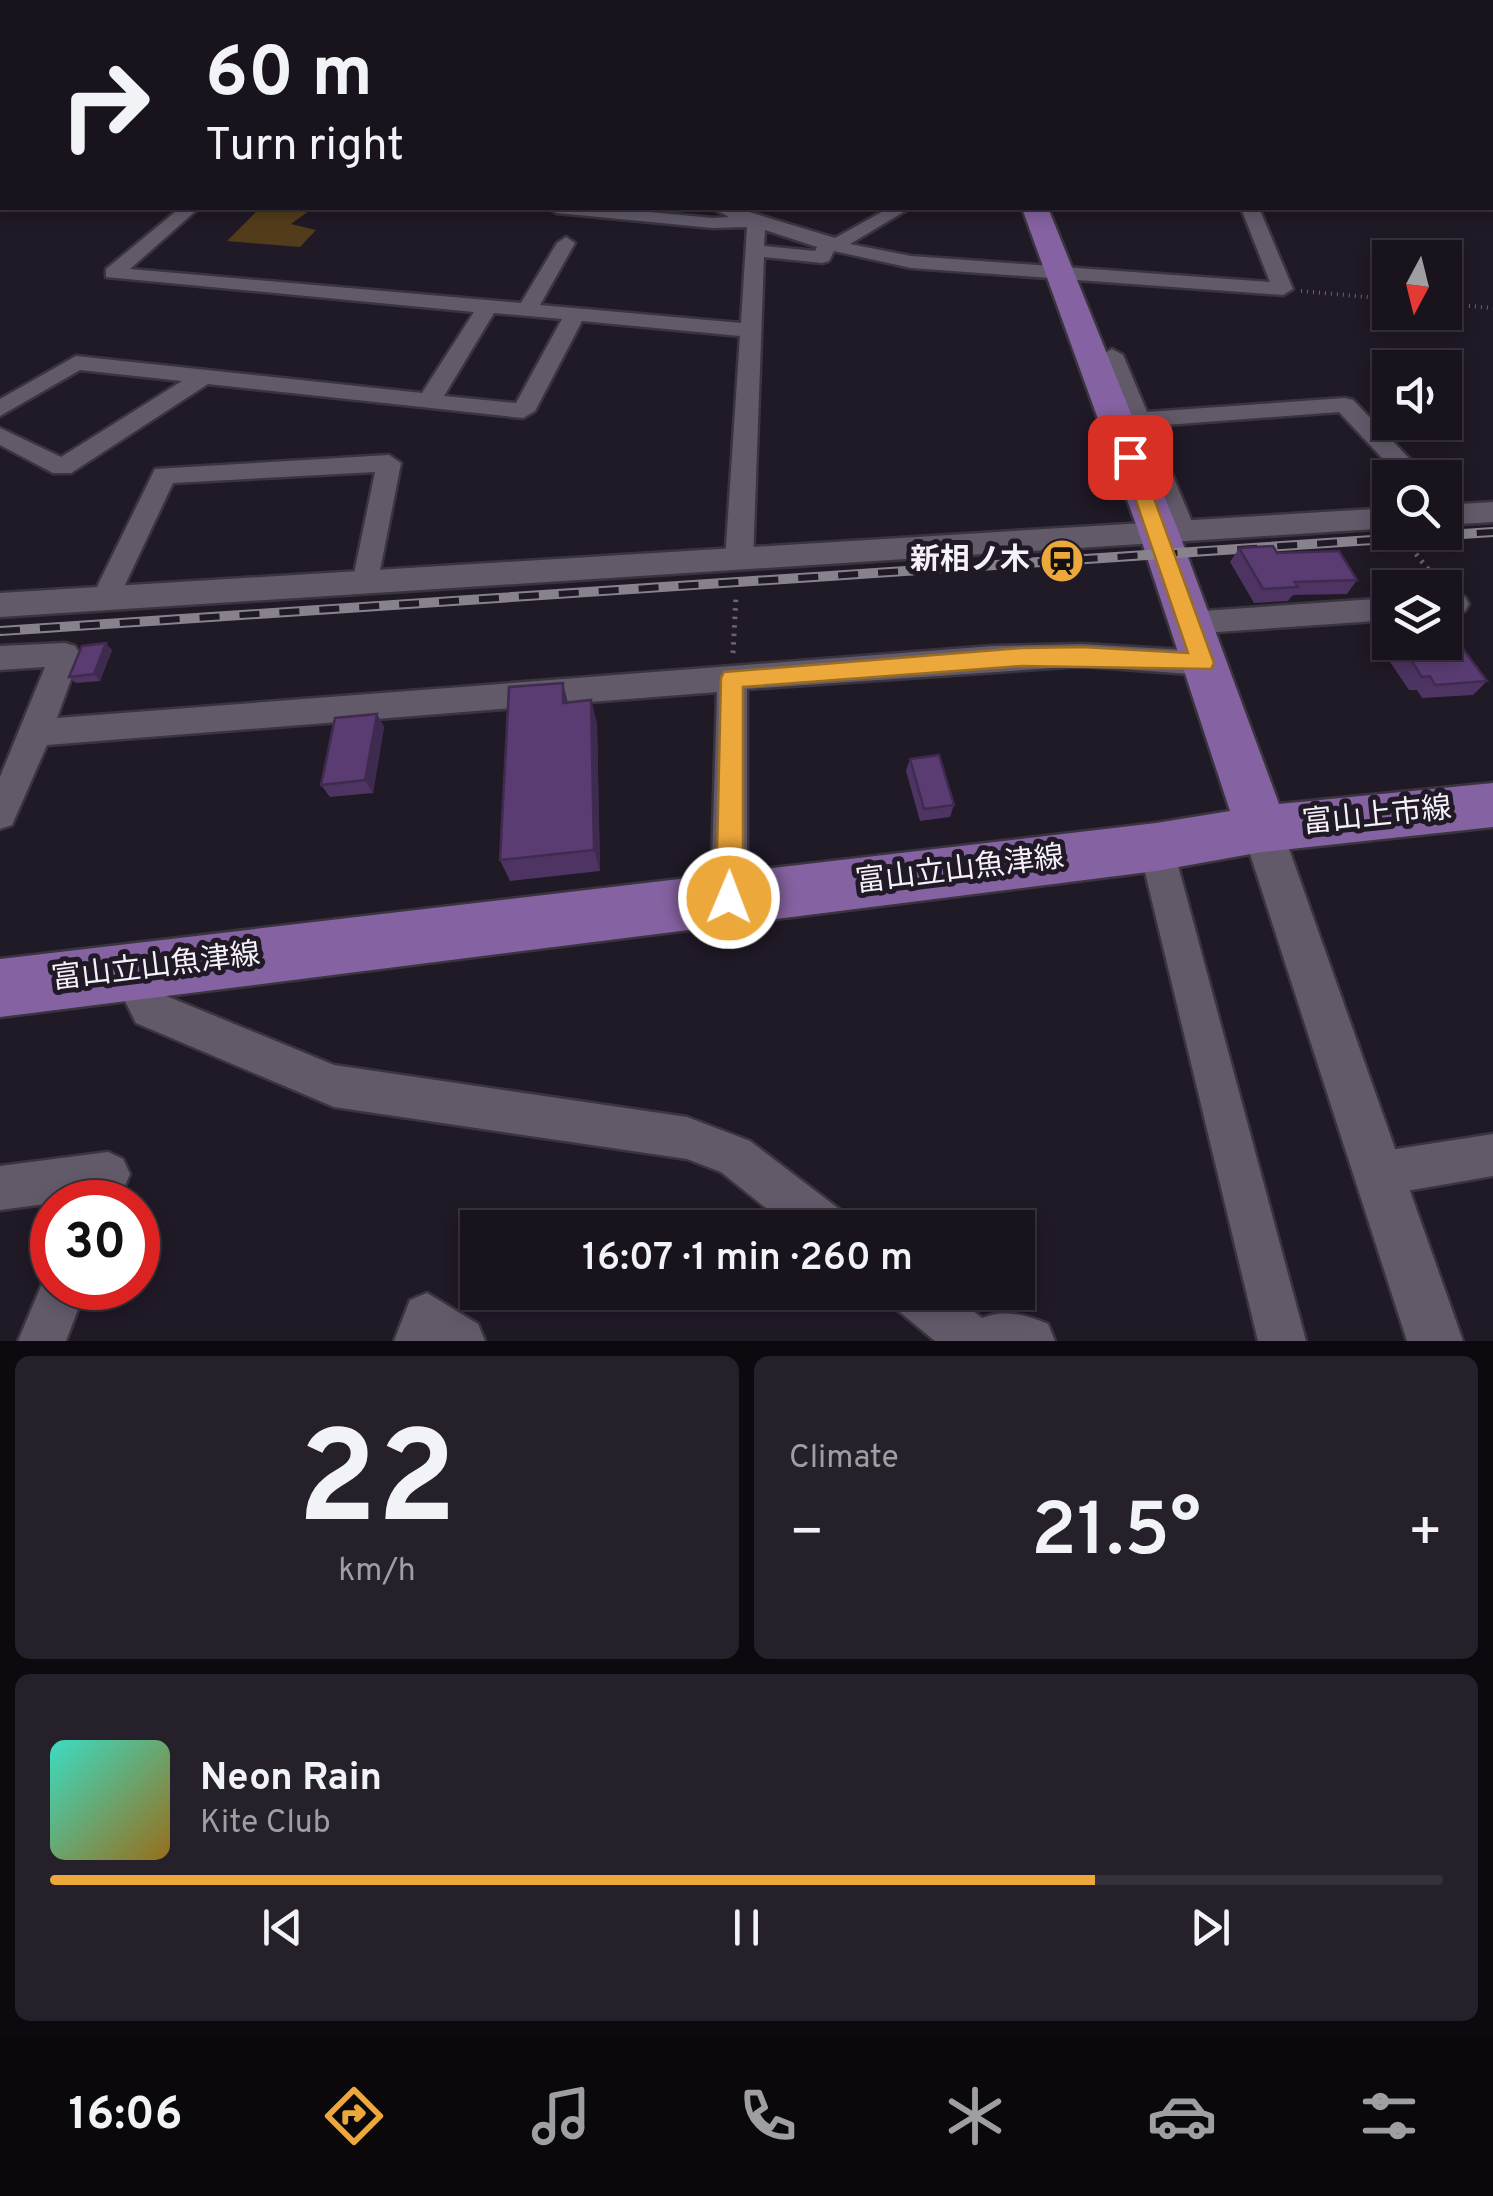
<!DOCTYPE html>
<meta charset="utf-8">
<style>
:root{--surface:#18131c;--page:#252029;--text:#f1f3f6;--muted:#9f9ea3;--line:#36323b;--accent:#eda83b}
body{margin:0;font-family:Overpass,"Noto Sans JP",sans-serif;background:var(--page);color:var(--text);height:100vh;display:flex;flex-direction:column;font-size:38px;white-space:nowrap}
*{box-sizing:border-box;margin:0}
p{font-size:32px;color:var(--muted)}
.icon{flex:none;width:55px;height:55px;fill:none;stroke:currentColor;stroke-width:2;stroke-linecap:round;stroke-linejoin:round}
.map{position:relative;height:1341px;overflow:hidden}
.panel{display:flex;flex-direction:column;gap:15px;padding:15px;background:#0d0a0f;flex:1}
.panel>*{flex:none}
.guide{position:absolute;left:0px;top:0px;width:1495px;height:210px;box-shadow:0 5px 15px #0003,0 0 0 2px var(--line);background:#18131c;color:var(--text);overflow:hidden}
.needle{width:65px;rotate:187deg}
.controls{position:absolute;left:1372px;top:240px;display:grid;gap:20px}
.controls a{display:grid;place-items:center;width:90px;height:90px;border-radius:0px;background:var(--surface);box-shadow:0 5px 15px #0003,0 0 0 2px var(--line);font-size:50px}
.speed{position:absolute;left:30px;top:1180px;display:flex;gap:20px;font-size:50px;font-weight:700;text-align:center}
.speed>*{display:grid;place-content:center;width:130px;height:130px;border-radius:50%;background:var(--surface);box-shadow:0 5px 15px #0003,0 0 0 2px var(--line);line-height:1}
.speed .limit{border:15px solid #d22;background:#fff;color:#111}
.pin{position:absolute;display:grid;place-items:center;width:85px;height:85px;color:#fff;margin:-42px;border-radius:20px;box-shadow:0 5px 15px #0006}
.me{position:absolute;width:110px;margin:-55px;rotate:1deg;stroke-linejoin:round;filter:drop-shadow(0 0 8px #0008)}
.turn{display:flex;align-items:center;gap:35px;height:210px;padding:0 40px;font-size:45px}
.turn .icon{width:130px;height:130px;stroke-width:2.5}
.turn b{display:block;font-size:70px;line-height:85px}
.big{font-size:75px;font-weight:600;line-height:1.1}
.panel .tile{flex:1;display:flex;flex-direction:column;justify-content:center;gap:15px;min-width:0;padding:0 35px;border-radius:15px;background:var(--page)}
.panel .dial{align-items:center;gap:0}
.dial b{font-size:130px;line-height:1}
.song{display:flex;align-items:center;gap:30px}
.cover{width:120px;height:120px;border-radius:15px;background:linear-gradient(135deg,hsl(170 70% 55%),hsl(40 70% 35%))}
.played{height:10px;border-radius:5px;background:linear-gradient(90deg,var(--accent) 75%,var(--line) 75%)}
.keys{display:flex;justify-content:space-around;direction:ltr}
.heat{display:flex;justify-content:space-between;align-items:center;font-size:55px;direction:ltr}
.panel .tiles{flex:1;display:grid;gap:15px;grid-template-columns:1fr 1fr}
.tile:last-child{grid-column:span 2}
.trip{position:absolute;left:460px;top:1210px;width:575px;height:100px;border-radius:0px;background:var(--surface);box-shadow:0 5px 15px #0003,0 0 0 2px var(--line);font-weight:600;line-height:100px;text-align:center}
.tab-bar{display:flex;height:160px;justify-content:space-around;align-items:center;background:#0a080b;color:var(--muted)}
.tab-bar .icon{width:70px;height:70px}
.tab-bar .on{color:var(--accent)}
.tab-bar b{font-size:45px;color:var(--text)}
.map>svg:first-child{display:block}
.green{fill:#523c1b}
.lines{fill:none;stroke-linecap:round;stroke-linejoin:round}
.service-casing{stroke:#39343e;stroke-width:20}
.minor-casing{stroke:#39343e;stroke-width:5}
.tertiary-casing{stroke:#39343e;stroke-width:5}
.primary-casing{stroke:#39343e;stroke-width:5}
.path-far1{stroke:#6b6470;stroke-width:4;stroke-dasharray:1 5;stroke-linecap:butt}
.path{stroke:#6b6470;stroke-width:5;stroke-dasharray:2.5 6;stroke-linecap:butt}
.service{stroke:#625a69;stroke-width:15}
.minor{fill:#625a69;fill-rule:evenodd}
.tertiary{fill:#625a69;fill-rule:evenodd}
.primary{fill:#8562a1;fill-rule:evenodd}
.rail-casing{stroke:#88828d;stroke-width:10}
.rail{stroke:#201926;stroke-width:6;stroke-dasharray:20;stroke-linecap:butt}
.wall{fill:#4d3462}
.shaded-wall{fill:#3f2a50}
.building{fill:#5a3c72;stroke:#3f2a50;stroke-width:2.5}
.route{fill:#eda83b;stroke:#9a6d26;stroke-width:2.5}
.labels{text-anchor:middle;dominant-baseline:central;stroke-width:10;stroke-linejoin:round;paint-order:stroke}
.poi-label{font-size:30px;font-weight:bold;fill:#f5f0f9;stroke:#201926;text-anchor:end}
.street-label{font-size:30px;fill:#f5f0f9;stroke:#201926}
</style>
<div class="map">
<svg width="1493" height="1341" viewBox="0 0 1493 1341">
<rect width="100%" height="100%" fill="#201926"/>
<polygon class="green" points="276,208 313,208 291,224 316,230 300,247 227,241 257,211 271,212"/>
<g class="lines">
<defs>
<g id="service">
<polyline points="233,0 272,2"/>
<polyline points="463,2 467,0"/>
<polyline points="512,2 515,0"/>
</g>
<g id="minor">
<polygon points="10,0 63,0 64,2 12,2"/>
<rect x="1320" y="0" width="12" height="2"/>
<path d="M 180,208 L 199,208 L 130,269 L 521,303 L 557,243 L 566,237 L 575,243 L 540,305 L 741,323 L 747,227 L 713,228 L 557,213 L 548,208 L 607,208 L 713,218 L 729,217 L 712,208 L 736,208 L 835,238 L 889,208 L 910,208 L 850,244 L 911,256 L 1270,282 L 1241,208 L 1259,208 L 1293,289 L 1283,295 L 911,268 L 834,251 L 829,261 L 822,263 L 764,257 L 753,561 L 749,568 L 729,568 L 725,561 L 740,336 L 582,321 L 535,411 L 523,418 L 208,384 L 71,473 L 53,473 L 0,445 L 0,428 L 61,457 L 182,381 L 80,370 L 0,416 L 0,399 L 76,356 L 422,393 L 474,312 L 106,277 L 106,269 ZM 765,230 L 817,247 L 815,251 L 764,246 ZM 494,313 L 562,319 L 516,403 L 444,396 Z"/>
<polygon points="1112,349 1123,355 1147,412 1345,398 1353,400 1428,478 1401,478 1339,412 1152,426 1195,529 1191,535 1173,535 1101,355"/>
<polygon points="389,455 401,463 376,591 356,591 352,584 375,472 173,483 115,606 105,609 95,606 91,599 155,469"/>
<polygon points="1455,594 1465,597 1469,604 1465,611 1445,615 1445,595"/>
<polygon points="1390,598 1390,620 1188,634 1178,631 1174,623 1178,615 1188,612"/>
<polygon points="65,643 75,646 80,654 57,718 993,646 1082,644 1203,651 1214,655 1218,663 1214,671 1203,675 1082,666 747,689 747,898 742,910 729,915 716,910 711,898 717,692 47,745 12,825 0,829 0,777 45,667 0,670 0,646"/>
<polygon points="1156,831 1168,836 1173,847 1306,1341 1258,1341 1139,847 1144,836"/>
<polygon points="129,952 142,958 164,995 334,1065 687,1117 750,1141 843,1212 849,1228 791,1228 721,1172 687,1159 334,1107 136,1023 110,971 116,958"/>
<polygon points="1493,1134 1493,1176 1377,1196 1362,1189 1355,1174 1362,1159 1377,1152"/>
<polygon points="108,1152 123,1159 130,1174 118,1202 75,1200 0,1210 0,1166"/>
<polygon points="52,1269 52,1288 86,1288 66,1341 18,1341 47,1272"/>
<path d="M 888,1292 L 949,1292 L 982,1318 C 1004,1309 1027,1315 1048,1324 L 1055,1341 L 935,1341 L 895,1308 Z"/>
<polygon points="427,1293 478,1324 485,1341 394,1341 410,1300"/>
</g>
<g id="tertiary">
<polygon points="1194,0 1235,0 1236,2 1196,2"/>
<rect x="0" y="35" width="2" height="10"/>
<rect x="1492" y="164" width="1" height="13"/>
<polygon points="1493,502 1493,522 1445,525 1445,505"/>
<polygon points="1390,508 1390,528 0,617 0,593"/>
<polygon points="1262,811 1276,816 1282,829 1463,1341 1407,1341 1242,829 1248,816"/>
</g>
<g id="primary">
<polygon points="960,0 978,0 979,2 961,2"/>
<polygon points="1022,208 1048,208 1178,530 1279,804 1493,783 1493,827 1262,852 1156,871 0,1017 0,959 1156,823 1230,811 1138,530"/>
</g>
</defs>
<use href="#service" class="service-casing"/>
<use href="#minor" class="minor-casing"/>
<use href="#tertiary" class="tertiary-casing"/>
<use href="#primary" class="primary-casing"/>
<g class="path-far1">
<polyline points="1301,291 1390,299"/>
<polyline points="1445,304 1493,308"/>
</g>
<g class="path">
<polyline points="1416,554 1442,587"/>
<polyline points="733,653 736,596"/>
</g>
<use href="#service" class="service"/>
<use href="#minor" class="minor"/>
<use href="#tertiary" class="tertiary"/>
<use href="#primary" class="primary"/>
<defs>
<polyline id="rail" points="0,631 1493,532"/>
</defs>
<use href="#rail" class="rail-casing"/>
<use href="#rail" class="rail"/>
</g>
<g class="wall">
<polygon points="180,0 224,0 224,2 181,2"/>
<polygon points="389,0 454,0 452,2"/>
<polygon points="1239,548 1277,553 1357,580 1347,594 1293,595 1288,601 1254,603 1230,562"/>
<polygon points="1403,648 1487,681 1473,695 1422,698 1417,690 1409,690 1390,662"/>
<polygon points="112,650 100,681 76,683 69,677"/>
<polygon points="591,700 597,724 600,871 510,881 500,860 568,702"/>
<polygon points="377,714 384,727 373,793 330,797 321,785"/>
<polygon points="910,759 954,805 950,817 920,821 906,771"/>
</g>
<g class="shaded-wall">
<polygon points="284,0 311,0 306,2 285,2"/>
<polygon points="106,643 112,650 100,681 94,674"/>
<polygon points="563,683 569,707 563,703"/>
<polygon points="591,700 597,724 600,871 594,850"/>
<polygon points="377,714 384,727 373,793 365,780"/>
</g>
<g class="building">
<polygon points="1273,546 1277,553 1339,551 1357,580 1295,582 1298,587 1263,589 1239,548"/>
<polygon points="106,643 94,674 69,677 82,646"/>
<polygon points="1460,645 1487,681 1435,685 1430,676 1422,677 1403,648"/>
<polygon points="563,683 563,703 591,700 594,850 500,860 509,687"/>
<polygon points="377,714 365,780 321,785 335,718"/>
<polygon points="939,755 954,805 924,809 910,759"/>
</g>
<polygon class="route" points="1130,451 1139,457 1214,663 1211,669 1022,666 743,687 743,898 739,907 729,911 720,907 716,898 721,678 724,672 1022,648 1082,647 1188,653 1121,457"/>
<defs>
<symbol id="station-disc" viewBox="-11 -11 22 22"><circle r="9.5" fill="#eda83b" stroke="#201926"/><path d="M-3-6H3Q5-6 5-4V2Q5 4 3 4L4.5 6H3L1.5 4h-3L-3 6H-4.5L-3 4Q-5 4-5 2V-4Q-5-6-3-6ZM-3.5-4v3h7v-3ZM-3.5 1v1.5H-2V1ZM2 1v1.5H3.5V1Z" fill="#111"/></symbol>
</defs>
<g fill-rule="evenodd">
<use href="#station-disc" x="1037" y="536" width="50" height="50"/>
</g>
<g class="labels">
<g class="poi-label">
<text x="1030" y="561">新相ノ木</text>
</g>
<g class="street-label">
<text transform="translate(1377 817) rotate(-6)">富山上市線</text>
<text transform="translate(960 871) rotate(-7)">富山立山魚津線</text>
<text transform="translate(156 968) rotate(-7)">富山立山魚津線</text>
</g>
</g>
</svg>
<div class="controls">
<a><svg class="needle" viewBox="-14 -14 28 28"><path d="M0-13l5 13h-10z" fill="#e53935"/><path d="M0 13l5-13h-10z" fill="#9f9ea3"/></svg></a>
<a><svg class="icon" aria-label="sound" viewBox="0 0 24 24"><path d="M4 9h4l5-4v14l-5-4H4zM17 9q2 3 0 6"/></svg></a>
<a><svg class="icon" aria-label="search" viewBox="0 0 24 24"><circle cx="10" cy="10" r="6"/><path d="M15 15l6 6"/></svg></a>
<a><svg class="icon" aria-label="layers" viewBox="0 0 24 24"><path d="M12 4l9 5-9 5-9-5zM3 14l9 5 9-5"/></svg></a>
</div>
<div class="speed"><div class="limit">30</div></div>
<div class="pin" style="left:1130px;top:457px;background:#d93025"><svg class="icon" aria-label="arrive" viewBox="0 0 24 24"><path d="M6 21V4h12l-3 4 3 4H6"/></svg></div>
<svg class="me" style="left:729px;top:898px" viewBox="-20 -20 40 40"><circle r="17" fill="#eda83b" stroke="#fff" stroke-width="3"/><path d="M0-11L8 9 0 5-8 9z" fill="#fff"/></svg>
<div class="trip">16:07 · 1 min · 260 m</div>
<div class="guide">
<div class="turn"><svg class="icon" aria-label="right" viewBox="0 0 24 24"><path d="M7 20v-9h11M14 6l5 5-5 5"/></svg><div><b>60 m</b>Turn right</div></div>
</div>
</div>
<section class="panel">
<div class="tiles">
<div class="tile dial"><b>22</b><p>km/h</p></div>
<div class="tile"><p>Climate</p>
<div class="heat"><a>−</a><b class="big">21.5°</b><a>+</a></div>
</div>
<div class="tile">
<div class="song"><i class="cover"></i><div><b>Neon Rain</b><p>Kite Club</p></div></div>
<div class="played"></div>
<div class="keys"><svg class="icon" aria-label="previous" viewBox="0 0 24 24"><path d="M18 5L8 12l10 7zM5 5v14"/></svg><svg class="icon" aria-label="pause" viewBox="0 0 24 24"><path d="M8 5v14M16 5v14"/></svg><svg class="icon" aria-label="next" viewBox="0 0 24 24"><path d="M6 5l10 7-10 7zM19 5v14"/></svg></div>
</div>
</div>
</section>
<nav class="tab-bar">
<b>16:06</b>
<svg class="icon on" aria-label="directions" viewBox="0 0 24 24"><path d="M12 3l9 9-9 9-9-9zM9 14v-3h6M13 9l2 2-2 2"/></svg>
<svg class="icon" aria-label="music" viewBox="0 0 24 24"><path d="M9 18V5l10-2v13"/><circle cx="6" cy="18" r="3"/><circle cx="16" cy="16" r="3"/></svg>
<svg class="icon" aria-label="phone" viewBox="0 0 24 24"><path d="M5 4h4l2 5-3 2q2 4 5 5l2-3 5 2v4C11 20 4 13 5 4z"/></svg>
<svg class="icon" aria-label="climate" viewBox="0 0 24 24"><path d="M12 3v18M4 7l16 10M4 17L20 7"/></svg>
<svg class="icon" aria-label="car" viewBox="0 0 24 24"><path d="M5 17H2v-5l4-1 3-4h7l3 4 3 1v5h-3M9 17h6M6 11h13"/><circle cx="7" cy="17" r="2"/><circle cx="17" cy="17" r="2"/></svg>
<svg class="icon" aria-label="filters" viewBox="0 0 24 24"><path d="M4 7h16M4 17h16"/><circle cx="9" cy="7" r="2"/><circle cx="15" cy="17" r="2"/></svg>
</nav>
